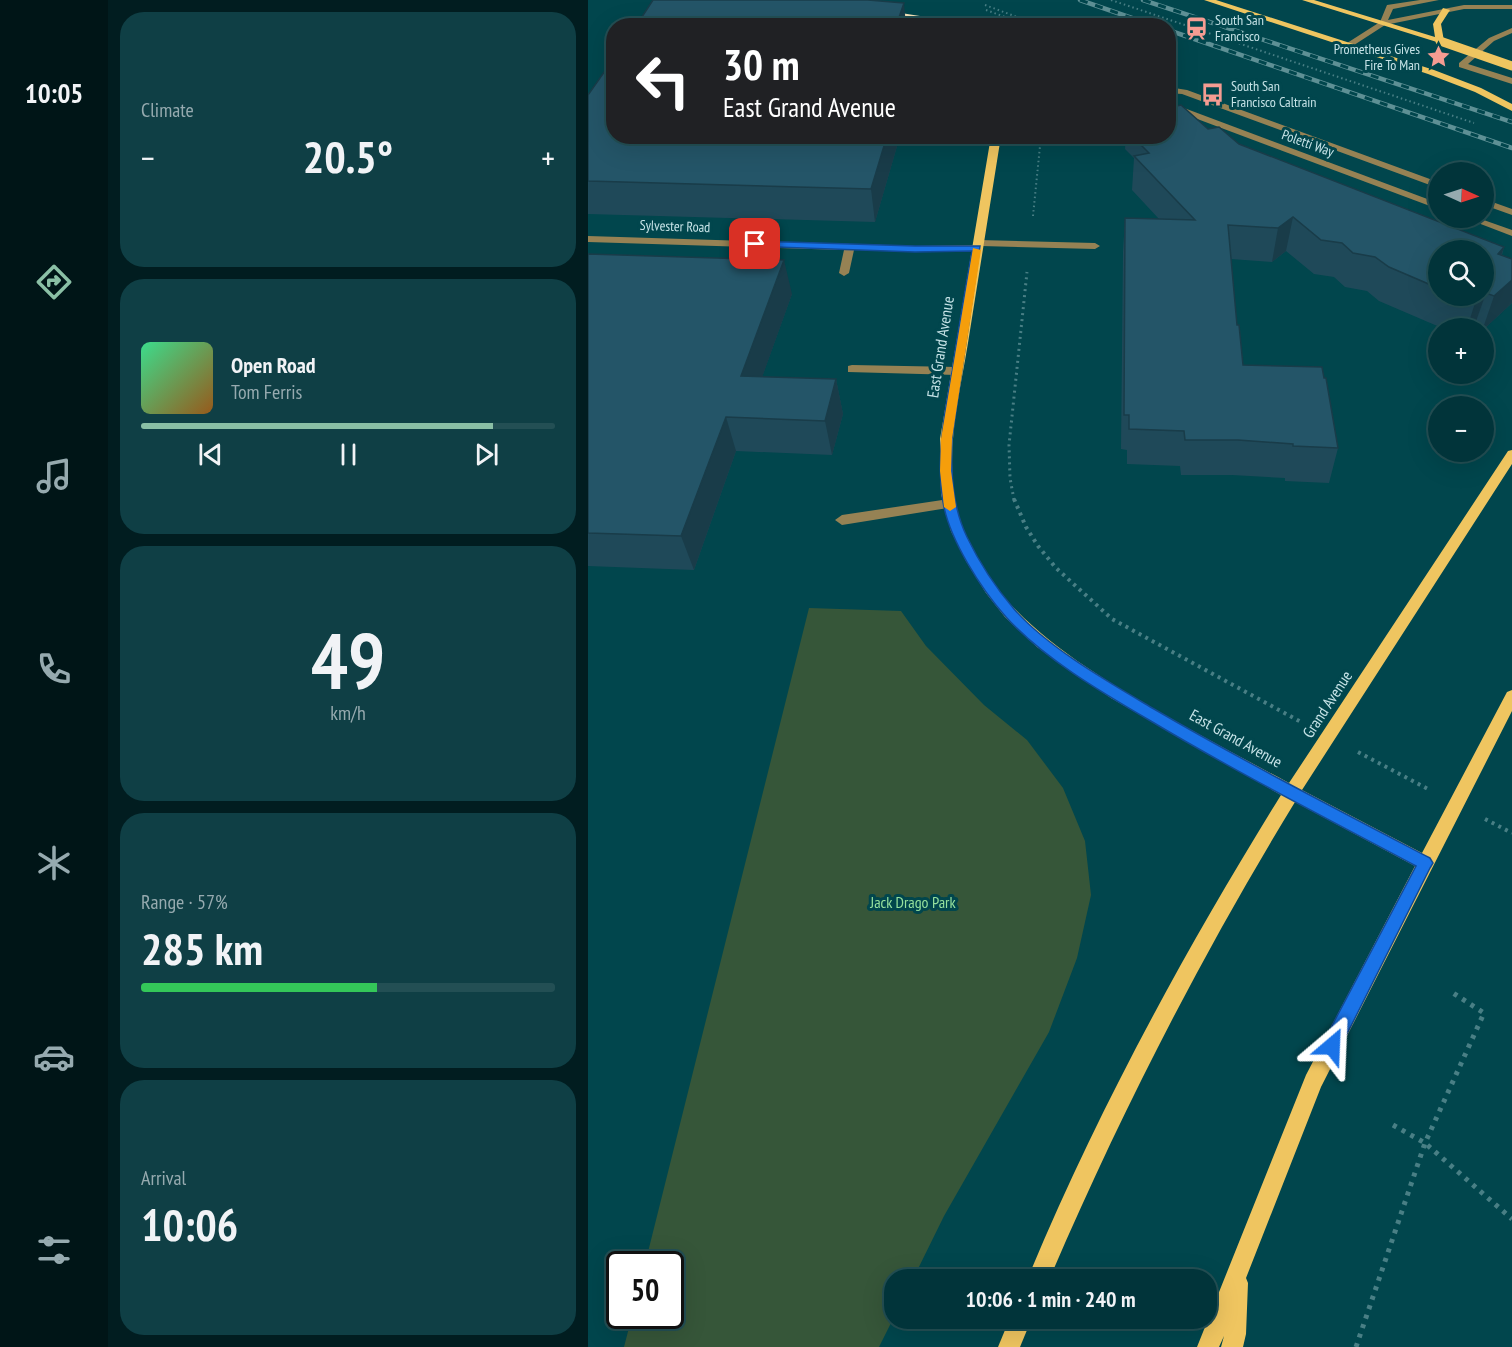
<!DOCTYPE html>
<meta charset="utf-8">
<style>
:root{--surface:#01343a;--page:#0f3f45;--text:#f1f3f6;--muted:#96aaaf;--line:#234f54;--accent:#8abfa5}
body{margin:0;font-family:"PT Sans Narrow",sans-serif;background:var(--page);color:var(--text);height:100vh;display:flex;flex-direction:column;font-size:22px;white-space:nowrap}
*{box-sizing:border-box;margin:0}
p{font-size:20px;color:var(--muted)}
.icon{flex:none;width:33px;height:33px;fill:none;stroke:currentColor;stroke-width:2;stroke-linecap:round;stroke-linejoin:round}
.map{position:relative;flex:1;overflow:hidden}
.side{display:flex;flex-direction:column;gap:12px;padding:12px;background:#011d20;width:480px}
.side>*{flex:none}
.banner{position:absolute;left:18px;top:18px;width:570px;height:126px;border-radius:24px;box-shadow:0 6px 24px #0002,0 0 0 2px var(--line);background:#202124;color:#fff;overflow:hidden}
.needle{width:39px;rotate:93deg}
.fabs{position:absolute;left:840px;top:162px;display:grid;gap:12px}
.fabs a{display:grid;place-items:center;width:66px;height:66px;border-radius:50%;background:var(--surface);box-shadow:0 6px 24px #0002,0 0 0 2px var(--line);font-size:30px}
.speed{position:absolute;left:18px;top:1251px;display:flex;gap:12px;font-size:30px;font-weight:700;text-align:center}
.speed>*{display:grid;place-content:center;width:78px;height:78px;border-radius:50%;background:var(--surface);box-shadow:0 6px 24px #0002,0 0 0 2px var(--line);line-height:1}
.speed .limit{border:3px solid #111;border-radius:9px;background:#fff;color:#111}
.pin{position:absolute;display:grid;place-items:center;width:51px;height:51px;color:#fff;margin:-26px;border-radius:12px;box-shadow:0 3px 9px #0006}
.me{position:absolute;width:66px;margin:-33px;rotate:26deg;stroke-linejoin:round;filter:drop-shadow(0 0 4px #0008)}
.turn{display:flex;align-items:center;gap:21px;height:126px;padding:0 18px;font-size:27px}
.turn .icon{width:78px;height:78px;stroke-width:2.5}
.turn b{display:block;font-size:42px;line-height:51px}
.big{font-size:45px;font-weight:800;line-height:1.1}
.side .tile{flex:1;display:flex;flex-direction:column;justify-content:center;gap:9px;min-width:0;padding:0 21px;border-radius:24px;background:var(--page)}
.side .dial{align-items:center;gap:0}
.dial b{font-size:78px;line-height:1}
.song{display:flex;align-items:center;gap:18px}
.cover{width:72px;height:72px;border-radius:9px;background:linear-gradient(135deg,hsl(150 70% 55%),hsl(30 70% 35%))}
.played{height:6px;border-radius:3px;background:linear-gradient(90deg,var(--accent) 85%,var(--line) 85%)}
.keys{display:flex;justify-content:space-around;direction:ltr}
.heat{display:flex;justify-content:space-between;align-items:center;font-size:33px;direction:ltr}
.charge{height:9px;border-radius:4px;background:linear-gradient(90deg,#34c759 57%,var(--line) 0)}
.trip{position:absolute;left:296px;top:1269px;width:333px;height:60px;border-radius:24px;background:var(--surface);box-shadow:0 6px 24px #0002,0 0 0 2px var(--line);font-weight:800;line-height:60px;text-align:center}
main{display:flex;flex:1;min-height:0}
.tabs{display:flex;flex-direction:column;width:108px;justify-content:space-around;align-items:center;background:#001517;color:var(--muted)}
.tabs .icon{width:42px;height:42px}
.tabs .current{color:var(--accent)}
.tabs b{font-size:27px;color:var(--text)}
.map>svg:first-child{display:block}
.green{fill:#365639}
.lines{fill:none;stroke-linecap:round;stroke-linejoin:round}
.path-far3{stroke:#497f85;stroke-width:2;stroke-dasharray:1.5 3;stroke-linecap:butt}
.path-far2{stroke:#497f85;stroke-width:3;stroke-dasharray:2 4;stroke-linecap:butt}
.path-far1{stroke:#497f85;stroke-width:4;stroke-dasharray:3 4.5;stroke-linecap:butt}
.path{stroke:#497f85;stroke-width:5;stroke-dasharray:4 6;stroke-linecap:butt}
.minor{fill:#968254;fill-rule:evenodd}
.major{fill:#efc560;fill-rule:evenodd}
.highway{fill:#f8e4b9;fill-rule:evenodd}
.rail-casing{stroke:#5e9095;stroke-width:4.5}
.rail{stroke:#01464d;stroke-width:3;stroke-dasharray:8;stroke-linecap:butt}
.major-bridge{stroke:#efc560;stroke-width:9}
.wall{fill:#1f4959;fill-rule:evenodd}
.shaded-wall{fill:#193c49}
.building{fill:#245568;stroke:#193c49;stroke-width:1.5}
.route{fill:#1a73e8;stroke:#114b97;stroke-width:1.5}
.slow{fill:#f59e0b}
.labels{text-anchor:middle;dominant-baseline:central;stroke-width:6;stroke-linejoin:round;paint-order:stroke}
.far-poi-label{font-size:14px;fill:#c6e3e7;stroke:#01464d;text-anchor:start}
.far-street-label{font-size:14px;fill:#c6e3e7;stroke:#01464d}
.street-label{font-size:16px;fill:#c6e3e7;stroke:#01464d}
.park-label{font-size:16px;fill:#96e19d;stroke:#01464d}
</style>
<main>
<nav class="tabs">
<b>10:05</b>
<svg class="icon current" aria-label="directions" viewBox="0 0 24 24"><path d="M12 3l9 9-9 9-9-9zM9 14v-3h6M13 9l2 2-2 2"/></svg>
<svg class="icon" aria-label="music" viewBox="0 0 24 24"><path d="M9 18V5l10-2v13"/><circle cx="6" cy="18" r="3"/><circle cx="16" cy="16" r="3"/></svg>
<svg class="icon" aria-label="phone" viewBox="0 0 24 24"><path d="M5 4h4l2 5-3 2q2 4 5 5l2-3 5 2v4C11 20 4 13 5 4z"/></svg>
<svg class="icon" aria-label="climate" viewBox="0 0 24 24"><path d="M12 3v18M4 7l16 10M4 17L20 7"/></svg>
<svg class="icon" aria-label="car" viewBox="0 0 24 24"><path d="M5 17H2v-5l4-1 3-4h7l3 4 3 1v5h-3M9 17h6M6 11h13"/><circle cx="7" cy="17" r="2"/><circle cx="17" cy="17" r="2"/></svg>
<svg class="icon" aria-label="filters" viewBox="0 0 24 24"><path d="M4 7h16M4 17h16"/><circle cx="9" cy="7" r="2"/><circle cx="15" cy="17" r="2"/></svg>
</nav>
<section class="side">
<div class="tile"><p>Climate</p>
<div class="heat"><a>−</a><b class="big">20.5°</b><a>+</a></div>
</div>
<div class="tile">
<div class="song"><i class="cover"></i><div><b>Open Road</b><p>Tom Ferris</p></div></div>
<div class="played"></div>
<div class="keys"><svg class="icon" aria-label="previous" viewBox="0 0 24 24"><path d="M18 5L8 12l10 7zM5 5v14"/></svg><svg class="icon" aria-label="pause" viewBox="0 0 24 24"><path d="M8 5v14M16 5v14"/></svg><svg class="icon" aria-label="next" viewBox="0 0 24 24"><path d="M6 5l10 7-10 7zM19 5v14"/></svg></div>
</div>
<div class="tile dial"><b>49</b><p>km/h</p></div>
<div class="tile"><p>Range · 57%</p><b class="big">285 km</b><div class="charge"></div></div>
<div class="tile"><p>Arrival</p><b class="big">10:06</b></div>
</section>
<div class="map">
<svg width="924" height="1347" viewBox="0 0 924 1347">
<rect width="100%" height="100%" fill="#01464d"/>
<polygon class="green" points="221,608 313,611 338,646 396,705 439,740 475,788 497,841 503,895 489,958 461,1032 356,1216 325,1279 306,1280 306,1317 291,1347 36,1347 44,1316 82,1316 82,1264 57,1264"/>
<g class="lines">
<g class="path-far3">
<polyline points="523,0 886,123"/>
<polyline points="397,5 453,26"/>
<polyline points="398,10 442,26"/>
<polyline points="445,216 453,136"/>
</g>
<polyline class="path-far2" points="426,500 422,478 421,445 439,272"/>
<g class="path-far1">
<polyline points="426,499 438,527 450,546 468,568 524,619 713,722"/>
<polyline points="770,752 840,789"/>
<polyline points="897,819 924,833"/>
</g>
<g class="path">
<polyline points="805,1125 837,1143 924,1219"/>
<polyline points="768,1347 837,1143 896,1013 865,993"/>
</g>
<g class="minor">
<polygon points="832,0 851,0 805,9 800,20 876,5 924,5 924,9 876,9 797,25 763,47 756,45 792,22 799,5"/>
<polygon points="924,28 924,33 906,41 880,64 924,78 924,84 871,67 871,63 901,38"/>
<polygon points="580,87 599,90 850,182 850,188 594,94 580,93"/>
<polygon points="580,102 850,203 850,209 580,108"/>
<polygon points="896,199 924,209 924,215 896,205"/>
<polygon points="877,218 890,218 924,230 924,236"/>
<polygon points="0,236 327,246 386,245 386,241 390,240 507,243 512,246 507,249 393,246 393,250 389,251 266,250 261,273 256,276 251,273 256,250 0,242"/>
<polygon points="264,365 369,367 375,371 369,375 260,372 260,366"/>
<polygon points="361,499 368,504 366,507 254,525 247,520 254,515"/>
</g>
<g class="major">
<polygon points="616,0 628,0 846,70 893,88 924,104 924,111 887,92 840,74"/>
<polygon points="714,0 726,0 847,37 845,24 855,8 862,10 853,24 856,41 852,43"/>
<path d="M 403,136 L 413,136 C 402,205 391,274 380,343 C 372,392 359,442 366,492 C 380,600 489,664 573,713 C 615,737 658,760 701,783 L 920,451 L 924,450 L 924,464 L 714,790 L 834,853 L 919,692 L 924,690 L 924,711 L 733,1087 L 658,1278 L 660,1283 L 658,1334 L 655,1347 L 633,1347 L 636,1336 L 631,1347 L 609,1347 L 718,1075 L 827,866 L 707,802 C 613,956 532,1114 461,1280 L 439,1280 C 509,1111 597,950 693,795 L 523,698 L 449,647 L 417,617 L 398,593 L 378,561 L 363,531 L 353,494 L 352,439 Z"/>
<polygon points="422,1318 444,1318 432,1347 410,1347"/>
</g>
<polygon class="highway" points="294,10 376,23 380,26 355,26 291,15 289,13"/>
<defs>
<g id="rail">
<polyline points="492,0 567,26"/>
<polyline points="555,0 924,122"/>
<polyline points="580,30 924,148"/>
</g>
</defs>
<use href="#rail" class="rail-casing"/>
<use href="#rail" class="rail"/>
<polyline class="major-bridge" points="852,41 924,66"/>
</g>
<g class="wall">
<polygon points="0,95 26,136 312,136 287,222 0,214"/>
<path d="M 620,129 L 651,144 L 916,247 L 914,255 L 924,259 L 924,303 L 896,329 L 886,327 L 885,328 L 854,328 L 791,301 L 779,291 L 757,287 L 746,277 L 726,274 L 698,251 L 684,262 L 643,259 L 649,325 L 655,365 L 750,448 L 741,483 L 697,481 L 697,478 L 644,475 L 593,475 L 592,466 L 539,464 L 539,450 L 533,449 L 535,252 L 537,218 L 571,219 L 544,190 L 546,158 L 537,149 L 538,136 L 580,136 ZM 850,250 L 896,296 L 850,296 Z"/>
<polygon points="0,254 204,294 174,377 248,379 255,414 244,455 148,451 106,570 0,566"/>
</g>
<g class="shaded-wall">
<polygon points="316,3 318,26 308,26"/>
<polygon points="299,136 312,136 287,222 283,189"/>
<polygon points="705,217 698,251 684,262 690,228"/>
<polygon points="916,247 904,282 910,254"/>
<polygon points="196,260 204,294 162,411 153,376"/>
<polygon points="924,280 924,303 896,329 895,328 906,296"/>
<polygon points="898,293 886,327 885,328 879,328 887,303"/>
<polygon points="248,379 255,414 244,455 237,421"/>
<polygon points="138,417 148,451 106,570 93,536"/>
</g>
<g class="building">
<polygon points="65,0 280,0 316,3 308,26 48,26"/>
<polygon points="26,58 26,136 299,136 283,189 0,181 0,95"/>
<polygon points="593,105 620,129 631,127 651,144 916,247 910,254 924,259 924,280 906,296 898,293 896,295 896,250 850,250 850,288 801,267 787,257 765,253 754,243 733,240 705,217 690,228 640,225 649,325 651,325 655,365 734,367 736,378 738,378 750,448 705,446 705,444 650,440 597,440 596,431 541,429 541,415 536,415 537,218 607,220 546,156 561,153 552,144 563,140 559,136 580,136 580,108"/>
<polygon points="0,254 196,260 153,376 248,379 237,421 138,417 93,536 0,533"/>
<polygon points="869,296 895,296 887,303"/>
</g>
<path class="route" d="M 167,241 L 327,246 L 392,246 L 364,439 C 363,473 364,506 379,537 C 391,562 408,588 426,609 C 460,648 522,683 566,709 C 657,762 750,810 842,858 L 845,863 L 842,868 L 750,1052 L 744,1054 L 737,1052 L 735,1046 L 737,1039 L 828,866 C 738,818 648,772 561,720 C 513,692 455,658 418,617 C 393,589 361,539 355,502 C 348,458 356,415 364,372 C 370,331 377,291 384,251 L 327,252 L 163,246 L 163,242 Z"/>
<polygon class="slow" points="385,248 393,250 364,439 363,471 368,507 362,511 356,507 352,471 353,439"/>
<defs>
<symbol id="station-bare" viewBox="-9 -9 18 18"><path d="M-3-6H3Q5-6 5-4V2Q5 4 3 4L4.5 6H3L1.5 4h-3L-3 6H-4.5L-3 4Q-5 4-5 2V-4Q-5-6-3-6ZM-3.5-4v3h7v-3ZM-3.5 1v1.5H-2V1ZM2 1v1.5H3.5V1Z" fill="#f59c92" stroke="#01464d" stroke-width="2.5" paint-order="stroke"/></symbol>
<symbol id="sight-bare" viewBox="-9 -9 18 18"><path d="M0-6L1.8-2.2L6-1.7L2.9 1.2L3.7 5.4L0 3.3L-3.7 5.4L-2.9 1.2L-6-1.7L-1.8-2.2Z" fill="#f59c92" stroke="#01464d" stroke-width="2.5" paint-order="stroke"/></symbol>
<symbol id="bus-bare" viewBox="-9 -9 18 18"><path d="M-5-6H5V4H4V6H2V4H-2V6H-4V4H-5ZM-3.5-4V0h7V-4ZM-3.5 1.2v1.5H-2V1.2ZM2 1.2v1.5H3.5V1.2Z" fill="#f59c92" stroke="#01464d" stroke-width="2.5" paint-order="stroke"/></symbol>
</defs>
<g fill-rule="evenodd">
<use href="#station-bare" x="592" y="12" width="33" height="33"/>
<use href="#sight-bare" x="834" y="40" width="33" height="33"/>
<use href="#bus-bare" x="608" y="78" width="33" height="33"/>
</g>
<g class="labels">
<g class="far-poi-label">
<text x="627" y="20">South San<tspan x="627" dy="16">Francisco</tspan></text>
<text x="832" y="49" text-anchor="end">Prometheus Gives<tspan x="832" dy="16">Fire To Man</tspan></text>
<text x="643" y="86">South San<tspan x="643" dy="16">Francisco Caltrain</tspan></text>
</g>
<g class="far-street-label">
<text transform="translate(720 143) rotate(20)">Poletti Way</text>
<text transform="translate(87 226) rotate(2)">Sylvester Road</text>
</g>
<g class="street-label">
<text transform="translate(352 347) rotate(-81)">East Grand Avenue</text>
<text transform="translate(739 704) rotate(-57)">Grand Avenue</text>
<text transform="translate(648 738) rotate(29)">East Grand Avenue</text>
</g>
<g class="park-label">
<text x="325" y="902">Jack Drago Park</text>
</g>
</g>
</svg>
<div class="fabs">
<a><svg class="needle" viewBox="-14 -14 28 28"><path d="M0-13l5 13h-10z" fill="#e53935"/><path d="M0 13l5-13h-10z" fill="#96aaaf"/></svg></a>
<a><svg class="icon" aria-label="search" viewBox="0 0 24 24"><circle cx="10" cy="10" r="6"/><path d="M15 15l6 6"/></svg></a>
<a>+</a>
<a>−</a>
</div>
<div class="speed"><div class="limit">50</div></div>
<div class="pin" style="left:167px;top:244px;background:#d93025"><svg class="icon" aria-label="arrive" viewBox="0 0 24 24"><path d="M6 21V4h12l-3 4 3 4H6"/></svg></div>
<svg class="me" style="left:744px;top:1046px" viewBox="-20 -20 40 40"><path d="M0-17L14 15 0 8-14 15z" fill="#1a73e8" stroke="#fff" stroke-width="4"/></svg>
<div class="trip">10:06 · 1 min · 240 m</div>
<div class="banner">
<div class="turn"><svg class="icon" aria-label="left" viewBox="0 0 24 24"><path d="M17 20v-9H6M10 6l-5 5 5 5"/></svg><div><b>30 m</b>East Grand Avenue</div></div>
</div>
</div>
</main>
